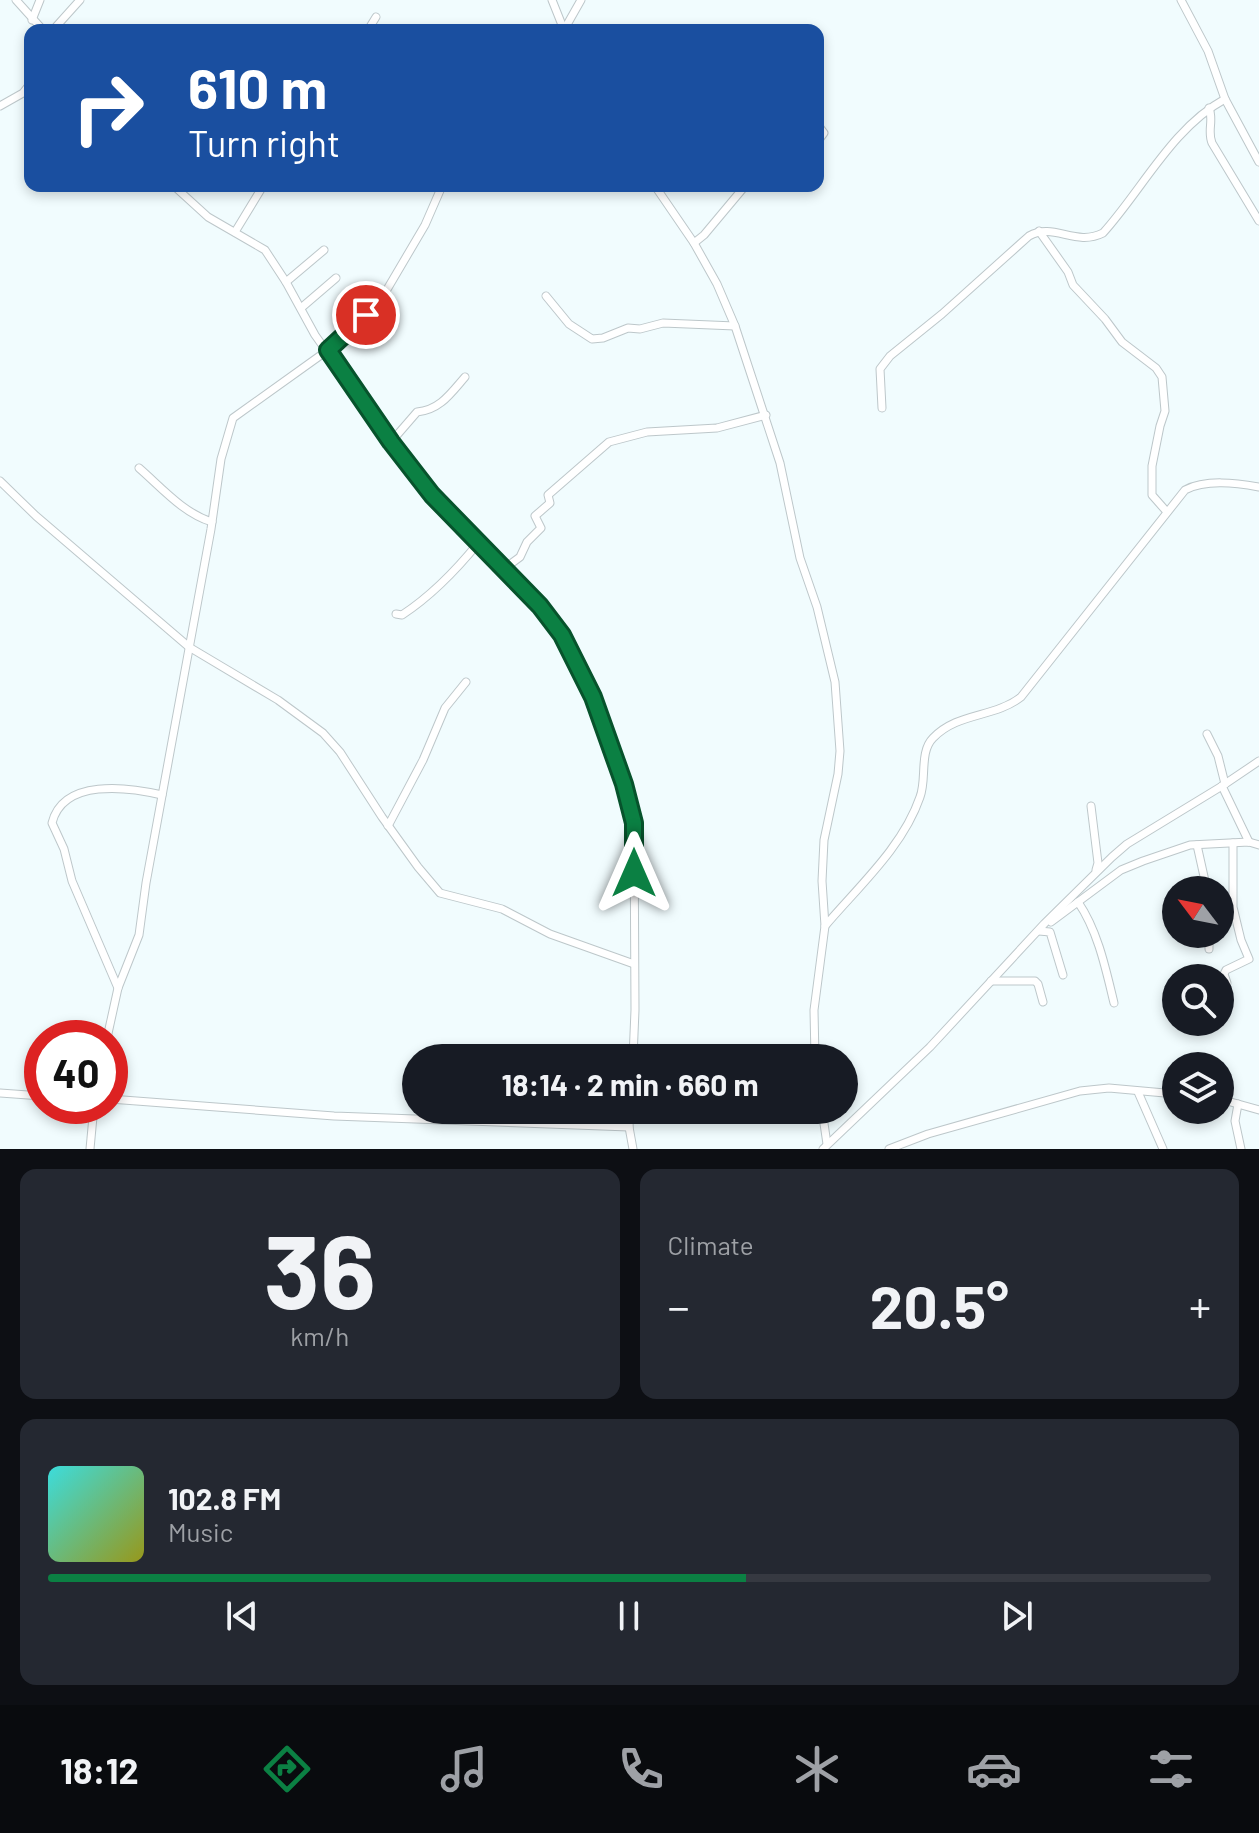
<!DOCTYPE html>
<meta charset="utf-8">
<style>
:root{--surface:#171b24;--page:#242831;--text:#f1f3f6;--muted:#9ea1a6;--line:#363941;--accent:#0b8043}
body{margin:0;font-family:Barlow,sans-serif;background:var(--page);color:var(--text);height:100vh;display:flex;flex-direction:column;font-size:30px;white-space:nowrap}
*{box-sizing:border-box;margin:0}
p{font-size:26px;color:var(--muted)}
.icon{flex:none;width:44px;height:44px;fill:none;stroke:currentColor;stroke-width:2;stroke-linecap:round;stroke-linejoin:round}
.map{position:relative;height:1149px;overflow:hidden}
.drawer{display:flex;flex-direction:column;gap:20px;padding:20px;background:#0d0f14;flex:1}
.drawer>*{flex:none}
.banner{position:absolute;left:24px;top:24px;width:800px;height:168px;border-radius:16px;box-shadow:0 4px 12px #0003;background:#1a4fa0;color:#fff;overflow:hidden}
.needle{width:52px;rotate:302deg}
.buttons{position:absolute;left:1162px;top:876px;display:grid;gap:16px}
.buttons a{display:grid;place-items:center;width:72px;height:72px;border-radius:50%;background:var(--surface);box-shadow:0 4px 12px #0003;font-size:40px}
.speed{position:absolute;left:24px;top:1020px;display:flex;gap:16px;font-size:40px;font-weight:700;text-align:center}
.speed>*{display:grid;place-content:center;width:104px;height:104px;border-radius:50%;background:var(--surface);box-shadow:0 4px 12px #0003;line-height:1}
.speed .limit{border:12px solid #d22;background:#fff;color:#111}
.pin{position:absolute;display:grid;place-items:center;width:68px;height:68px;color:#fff;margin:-34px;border:4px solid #fff;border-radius:50%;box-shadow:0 2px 8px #0007}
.me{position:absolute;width:88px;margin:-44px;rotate:0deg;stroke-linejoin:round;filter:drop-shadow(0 0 6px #0008)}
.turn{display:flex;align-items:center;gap:28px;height:168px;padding:0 32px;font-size:36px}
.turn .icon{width:104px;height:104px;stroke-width:2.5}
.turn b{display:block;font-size:56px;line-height:68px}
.big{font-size:60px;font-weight:700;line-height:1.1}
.drawer .card{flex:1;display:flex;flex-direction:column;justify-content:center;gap:12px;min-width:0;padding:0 28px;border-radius:16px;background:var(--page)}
.drawer .dial{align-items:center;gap:0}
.dial b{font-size:104px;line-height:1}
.song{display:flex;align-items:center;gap:24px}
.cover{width:96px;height:96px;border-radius:12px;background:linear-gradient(135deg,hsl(180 70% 55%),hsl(60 70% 35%))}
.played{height:8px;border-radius:4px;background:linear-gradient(90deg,var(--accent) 60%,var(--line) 60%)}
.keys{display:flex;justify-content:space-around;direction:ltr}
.heat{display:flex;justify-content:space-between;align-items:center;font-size:44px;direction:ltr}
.drawer .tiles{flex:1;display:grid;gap:20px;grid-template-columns:1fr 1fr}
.card:last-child{grid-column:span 2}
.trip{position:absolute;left:402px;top:1044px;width:456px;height:80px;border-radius:40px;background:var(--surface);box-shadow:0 4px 12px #0003;font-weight:700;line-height:80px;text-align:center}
.menu{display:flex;height:128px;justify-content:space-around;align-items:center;background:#090b0e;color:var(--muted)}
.menu .icon{width:56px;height:56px}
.menu .selected{color:var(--accent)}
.menu b{font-size:36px;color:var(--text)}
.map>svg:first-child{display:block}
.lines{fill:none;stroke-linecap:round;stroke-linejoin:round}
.minor-casing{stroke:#bdc7ca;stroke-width:9}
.minor{stroke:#fff;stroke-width:7}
.route-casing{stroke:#07532c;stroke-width:20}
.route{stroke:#0b8043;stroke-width:14}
</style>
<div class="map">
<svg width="1259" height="1149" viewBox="0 0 1259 1149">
<rect width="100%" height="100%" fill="#f1fcfe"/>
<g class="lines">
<defs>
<g id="minor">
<polyline points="16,0 43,30"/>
<polyline points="552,0 564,30"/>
<polyline points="1181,0 1208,51 1225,99 1259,162"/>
<polyline points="32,20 40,0"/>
<polyline points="53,30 80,0"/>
<polyline points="368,30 376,17"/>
<polyline points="564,30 581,0"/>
<polyline points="0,106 23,93 30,84"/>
<path d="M 1209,108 C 1214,120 1207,131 1212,143 L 1259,221"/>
<polyline points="818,125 824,133 818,141"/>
<polyline points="174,186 208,217 265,250 286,282 315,335 391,442 432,495 540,606 562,635 593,697 624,784 634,823 635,1010 633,1058"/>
<polyline points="655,186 694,243 717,284 735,326 780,463 800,558 817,607 835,682 840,751 838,774 824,840 822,881 825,926 814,1010 815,1058"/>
<polyline points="1039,231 1068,272 1073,285 1105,319 1122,342 1156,368 1162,377 1165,411 1160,426 1152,466 1152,495 1167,512"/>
<polyline points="235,232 263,186"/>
<polyline points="694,243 704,235 745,186"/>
<polyline points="286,282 324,250"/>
<polyline points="546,296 569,324 592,339 603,338 628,328 640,329 663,323 735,326"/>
<polyline points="301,308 336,278"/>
<path d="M 882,408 L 880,369 L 890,356 L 942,314 L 1029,236 C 1054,222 1075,247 1103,233 C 1142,190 1172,128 1225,99"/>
<path d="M 391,442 L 417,412 C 440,410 451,393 465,377"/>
<path d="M 139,468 C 162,488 183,513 212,522"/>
<polyline points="0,481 36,516 189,647 278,700 323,733 340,752 382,817 418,867 440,893 502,909 550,934 634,964"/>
<polyline points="505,568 520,557 527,542 541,528 535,516 550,503 548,495 609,442 647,432 717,428 766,415"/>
<path d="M 396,614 L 402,615 C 431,596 458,568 479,542"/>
<polyline points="1207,734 1218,756 1225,784"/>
<polyline points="1222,786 1249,842"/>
<polyline points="1091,806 1098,863 1096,870"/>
<polyline points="388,826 423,760 445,708 466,682"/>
<polyline points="1197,845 1207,890"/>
<path d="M 1078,902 C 1098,931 1106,970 1114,1003"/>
<polyline points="1051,922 1121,870 1143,861 1190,845 1249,842 1259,845"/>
<path d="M 825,926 C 858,887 903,847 920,797 C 927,779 919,752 933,738 C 958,712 994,718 1021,697 L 1185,490 C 1206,479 1236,483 1259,487"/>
<polyline points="1039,931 1050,932 1063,975"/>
<polyline points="1209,934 1209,949"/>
<polyline points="991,981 1035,981 1038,984 1043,1002"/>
<polyline points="1227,983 1224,974 1226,970 1249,959 1241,940 1233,907 1233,843"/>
<path d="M 118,988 L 72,881 L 64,849 L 52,823 C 63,778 128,787 162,795"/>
<polyline points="107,1038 118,988 139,935 146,883 211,529 221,459 233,418 328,350 382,298 425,225 442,186"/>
<polyline points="1138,1092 1163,1149"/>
<polyline points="0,1093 42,1096"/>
<polyline points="110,1099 334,1116 629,1127"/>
<polyline points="1220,1099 1259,1110"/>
<polyline points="1238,1104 1235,1121 1241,1149"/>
<polyline points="630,1110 629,1127 633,1149"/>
<polyline points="822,1110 827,1144"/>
<polyline points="90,1149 94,1106"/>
<polyline points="823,1149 930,1047 1044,924 1112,857 1127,844 1222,786 1259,761"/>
<polyline points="889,1149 928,1134 1080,1091 1109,1088 1176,1094"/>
</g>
</defs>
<use href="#minor" class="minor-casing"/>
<use href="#minor" class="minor"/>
</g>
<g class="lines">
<defs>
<polyline id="route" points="366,315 328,350 391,442 432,495 540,606 562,635 593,697 624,784 634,823 634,873"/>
</defs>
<use href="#route" class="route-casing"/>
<use href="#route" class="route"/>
</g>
</svg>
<div class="buttons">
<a><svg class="needle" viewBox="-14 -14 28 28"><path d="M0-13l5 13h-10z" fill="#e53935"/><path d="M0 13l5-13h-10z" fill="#9ea1a6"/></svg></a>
<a><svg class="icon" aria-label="search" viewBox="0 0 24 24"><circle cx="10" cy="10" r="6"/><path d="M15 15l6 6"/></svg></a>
<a><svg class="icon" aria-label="layers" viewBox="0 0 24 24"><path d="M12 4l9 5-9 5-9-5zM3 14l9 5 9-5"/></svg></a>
</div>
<div class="speed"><div class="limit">40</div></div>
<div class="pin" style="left:366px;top:315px;background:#d93025"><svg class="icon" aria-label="arrive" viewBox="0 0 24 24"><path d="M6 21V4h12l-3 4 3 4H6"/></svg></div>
<svg class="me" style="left:634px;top:873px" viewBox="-20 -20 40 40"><path d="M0-17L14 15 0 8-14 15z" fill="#0b8043" stroke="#fff" stroke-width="4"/></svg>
<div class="trip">18:14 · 2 min · 660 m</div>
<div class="banner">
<div class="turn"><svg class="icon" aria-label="right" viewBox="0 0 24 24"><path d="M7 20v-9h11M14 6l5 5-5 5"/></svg><div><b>610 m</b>Turn right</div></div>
</div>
</div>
<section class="drawer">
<div class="tiles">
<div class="card dial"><b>36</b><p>km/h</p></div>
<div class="card"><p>Climate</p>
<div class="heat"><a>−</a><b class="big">20.5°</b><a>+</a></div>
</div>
<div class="card">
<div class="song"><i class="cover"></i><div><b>102.8 FM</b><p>Music</p></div></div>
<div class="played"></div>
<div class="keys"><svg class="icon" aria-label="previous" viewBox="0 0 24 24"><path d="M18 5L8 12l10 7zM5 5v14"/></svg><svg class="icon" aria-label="pause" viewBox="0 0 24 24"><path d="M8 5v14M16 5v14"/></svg><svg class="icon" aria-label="next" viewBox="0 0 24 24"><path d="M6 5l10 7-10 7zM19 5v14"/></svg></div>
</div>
</div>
</section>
<nav class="menu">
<b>18:12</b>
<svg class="icon selected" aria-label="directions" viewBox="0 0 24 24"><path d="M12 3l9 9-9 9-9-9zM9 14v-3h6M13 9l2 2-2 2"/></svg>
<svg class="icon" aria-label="music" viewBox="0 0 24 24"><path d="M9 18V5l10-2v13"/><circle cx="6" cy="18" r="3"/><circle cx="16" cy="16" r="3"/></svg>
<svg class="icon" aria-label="phone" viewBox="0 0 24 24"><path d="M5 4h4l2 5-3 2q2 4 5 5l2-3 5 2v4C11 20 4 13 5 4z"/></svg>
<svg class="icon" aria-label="climate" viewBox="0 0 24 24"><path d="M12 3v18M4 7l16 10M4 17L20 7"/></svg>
<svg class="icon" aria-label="car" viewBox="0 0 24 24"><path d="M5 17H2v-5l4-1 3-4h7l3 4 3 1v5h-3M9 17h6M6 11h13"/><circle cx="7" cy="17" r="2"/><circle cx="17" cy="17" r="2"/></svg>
<svg class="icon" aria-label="filters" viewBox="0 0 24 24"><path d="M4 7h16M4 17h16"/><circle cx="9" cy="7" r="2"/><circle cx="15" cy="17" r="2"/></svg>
</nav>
